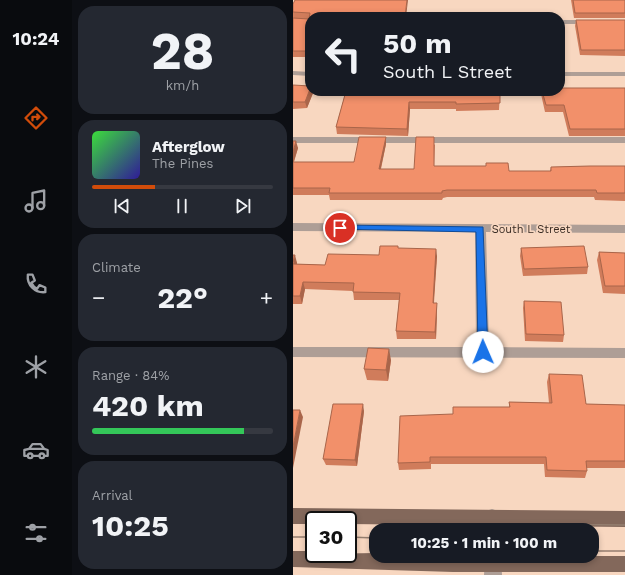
<!DOCTYPE html>
<meta charset="utf-8">
<style>
:root{--surface:#171b24;--page:#242831;--text:#f1f3f6;--muted:#9ea1a6;--line:#363941;--accent:#d14c0a}
body{margin:0;font-family:"Work Sans",sans-serif;background:var(--page);color:var(--text);height:100vh;display:flex;flex-direction:column;font-size:15px;white-space:nowrap}
*{box-sizing:border-box;margin:0}
p{font-size:13px;color:var(--muted)}
.icon{flex:none;width:22px;height:22px;fill:none;stroke:currentColor;stroke-width:2;stroke-linecap:round;stroke-linejoin:round}
.map{position:relative;flex:1;overflow:hidden}
.details{display:flex;flex-direction:column;gap:6px;padding:6px;background:#0d0f14;width:221px}
.details>*{flex:none}
.hud{position:absolute;left:12px;top:12px;width:260px;height:84px;border-radius:16px;box-shadow:0 2px 6px #0003;background:#171b24;color:var(--text);overflow:hidden}
.speed{position:absolute;left:12px;top:511px;display:flex;gap:8px;font-size:20px;font-weight:700;text-align:center}
.speed>*{display:grid;place-content:center;width:52px;height:52px;border-radius:50%;background:var(--surface);box-shadow:0 2px 6px #0003;line-height:1}
.speed .limit{border:2px solid #111;border-radius:6px;background:#fff;color:#111}
.pin{position:absolute;display:grid;place-items:center;width:34px;height:34px;color:#fff;margin:-17px;border:2px solid #fff;border-radius:50%;box-shadow:0 1px 4px #0007}
.me{position:absolute;width:44px;margin:-22px;rotate:359deg;stroke-linejoin:round;filter:drop-shadow(0 0 3px #0008)}
.turn{display:flex;align-items:center;gap:14px;height:84px;padding:0 12px;font-size:18px}
.turn .icon{width:52px;height:52px;stroke-width:2.5}
.turn b{display:block;font-size:28px;line-height:34px}
.big{font-size:30px;font-weight:700;line-height:1.1}
.details .tile{flex:1;display:flex;flex-direction:column;justify-content:center;gap:6px;min-width:0;padding:0 14px;border-radius:16px;background:var(--page)}
.details .dial{align-items:center;gap:0}
.dial b{font-size:52px;line-height:1}
.song{display:flex;align-items:center;gap:12px}
.cover{width:48px;height:48px;border-radius:6px;background:linear-gradient(135deg,hsl(120 70% 55%),hsl(250 70% 35%))}
.played{height:4px;border-radius:2px;background:linear-gradient(90deg,var(--accent) 35%,var(--line) 35%)}
.keys{display:flex;justify-content:space-around;direction:ltr}
.heat{display:flex;justify-content:space-between;align-items:center;font-size:22px;direction:ltr}
.charge{height:6px;border-radius:3px;background:linear-gradient(90deg,#34c759 84%,var(--line) 0)}
.trip{position:absolute;left:76px;top:523px;width:230px;height:40px;border-radius:16px;background:var(--surface);box-shadow:0 2px 6px #0003;font-weight:700;line-height:40px;text-align:center}
main{display:flex;flex:1;min-height:0}
.menu{display:flex;flex-direction:column;width:72px;justify-content:space-around;align-items:center;background:#090b0e;color:var(--muted)}
.menu .icon{width:28px;height:28px}
.menu .active{color:var(--accent)}
.menu b{font-size:18px;color:var(--text)}
.map>svg:first-child{display:block}
.lines{fill:none;stroke-linecap:round;stroke-linejoin:round}
.minor{fill:#ae9e96;fill-rule:evenodd}
.major{fill:#83685b;fill-rule:evenodd}
.tram{stroke:#947e6f;stroke-width:1.5}
.wall{fill:#d07c5b}
.shaded-wall{fill:#a9654a}
.building{fill:#f2906a;stroke:#a9654a}
.route{fill:#1a73e8;stroke:#114b97}
.labels{text-anchor:middle;dominant-baseline:central;stroke-width:3.5;stroke-linejoin:round;paint-order:stroke}
.street-label{font-size:11px;fill:#382b23;stroke:#f8d7c0}
</style>
<main>
<nav class="menu">
<b>10:24</b>
<svg class="icon active" aria-label="directions" viewBox="0 0 24 24"><path d="M12 3l9 9-9 9-9-9zM9 14v-3h6M13 9l2 2-2 2"/></svg>
<svg class="icon" aria-label="music" viewBox="0 0 24 24"><path d="M9 18V5l10-2v13"/><circle cx="6" cy="18" r="3"/><circle cx="16" cy="16" r="3"/></svg>
<svg class="icon" aria-label="phone" viewBox="0 0 24 24"><path d="M5 4h4l2 5-3 2q2 4 5 5l2-3 5 2v4C11 20 4 13 5 4z"/></svg>
<svg class="icon" aria-label="climate" viewBox="0 0 24 24"><path d="M12 3v18M4 7l16 10M4 17L20 7"/></svg>
<svg class="icon" aria-label="car" viewBox="0 0 24 24"><path d="M5 17H2v-5l4-1 3-4h7l3 4 3 1v5h-3M9 17h6M6 11h13"/><circle cx="7" cy="17" r="2"/><circle cx="17" cy="17" r="2"/></svg>
<svg class="icon" aria-label="filters" viewBox="0 0 24 24"><path d="M4 7h16M4 17h16"/><circle cx="9" cy="7" r="2"/><circle cx="15" cy="17" r="2"/></svg>
</nav>
<section class="details">
<div class="tile dial"><b>28</b><p>km/h</p></div>
<div class="tile">
<div class="song"><i class="cover"></i><div><b>Afterglow</b><p>The Pines</p></div></div>
<div class="played"></div>
<div class="keys"><svg class="icon" aria-label="previous" viewBox="0 0 24 24"><path d="M18 5L8 12l10 7zM5 5v14"/></svg><svg class="icon" aria-label="pause" viewBox="0 0 24 24"><path d="M8 5v14M16 5v14"/></svg><svg class="icon" aria-label="next" viewBox="0 0 24 24"><path d="M6 5l10 7-10 7zM19 5v14"/></svg></div>
</div>
<div class="tile"><p>Climate</p>
<div class="heat"><a>−</a><b class="big">22°</b><a>+</a></div>
</div>
<div class="tile"><p>Range · 84%</p><b class="big">420 km</b><div class="charge"></div></div>
<div class="tile"><p>Arrival</p><b class="big">10:25</b></div>
</section>
<div class="map">
<svg width="332" height="575" viewBox="0 0 332 575">
<rect width="100%" height="100%" fill="#f8d7c0"/>
<g class="lines">
<g class="minor">
<rect x="267" y="20" width="65" height="4"/>
<polygon points="0,71 17,72 17,76 0,75"/>
<rect x="267" y="72" width="65" height="4"/>
<rect x="0" y="137" width="332" height="6"/>
<polygon points="0,223 332,225 332,233 193,232 196,347 332,348 332,358 0,357 0,347 183,347 182,232 0,231"/>
<polygon points="199,509 205,511 207,517 207,530 191,530 191,517 193,511"/>
<polygon points="192,556 208,556 209,575 191,575"/>
</g>
<g class="major">
<polygon points="0,508 332,511 332,527 55,524 55,520 21,520 21,524 0,524"/>
<polygon points="0,551 21,551 21,554 83,553 83,556 332,556 332,572 160,572 0,567"/>
</g>
<g class="tram">
<polyline points="207,530 226,524 332,525"/>
<polyline points="0,537 21,537"/>
<polyline points="55,537 83,538"/>
<polyline points="299,551 332,551"/>
</g>
</g>
<g class="wall">
<polygon points="278,0 332,0 332,18 281,18"/>
<polygon points="0,4 113,17 17,17 17,57 0,57 0,18 14,19 0,18"/>
<polygon points="283,20 332,20 332,56 287,55 282,26"/>
<polygon points="0,85 17,91 19,91 20,93 14,108 0,109"/>
<polygon points="332,88 332,136 276,136 270,112 252,112 248,94 248,91 267,91"/>
<polygon points="53,91 207,91 206,110 163,111 163,109 117,109 115,136 44,134 43,127"/>
<polygon points="0,141 5,148 1,162 61,162 93,144 88,169 121,169 142,144 141,166 216,171 257,171 258,167 332,166 332,201 302,200 301,197 154,197 150,198 149,200 37,200 36,195 0,195"/>
<polygon points="105,246 105,248 144,256 141,303 144,310 143,339 104,339 103,331 106,300 61,300 60,291 12,289 9,304 0,304 0,255 4,263 4,264 32,265 86,255"/>
<polygon points="228,248 295,267 294,274 230,276 227,256"/>
<polygon points="306,252 332,253 332,294 310,293 304,260"/>
<polygon points="231,301 271,335 270,342 232,341 230,308"/>
<polygon points="98,360 95,381 74,380 71,369"/>
<polygon points="256,374 293,404 332,405 332,468 293,468 294,471 292,478 252,477 251,464 138,464 138,469 106,470 105,463 160,414 216,407 216,402 256,403 254,382"/>
<polygon points="71,411 64,466 33,465 30,459"/>
</g>
<g class="shaded-wall">
<polygon points="114,0 115,0 113,17 112,17"/>
<polygon points="17,89 17,91 19,91 20,93 14,108 12,102"/>
<polygon points="116,102 117,109 115,136 114,129"/>
<polygon points="93,137 93,144 86,176 86,169"/>
<polygon points="3,141 5,148 0,164 0,152"/>
<polygon points="143,249 144,256 140,310 140,303"/>
<polygon points="2,255 4,263 2,271 0,265"/>
<polygon points="10,282 12,289 9,304 7,296"/>
<polygon points="144,303 144,310 143,339 142,332"/>
<polygon points="96,349 98,360 95,381 93,370"/>
<polygon points="70,404 71,411 64,466 62,460"/>
<polygon points="7,410 10,417 0,468 0,447"/>
</g>
<g class="building">
<polygon points="2,0 114,0 112,17 17,17 17,51 0,51 0,18 16,19 17,13 0,12 0,4"/>
<polygon points="280,0 332,0 332,13 282,13"/>
<polygon points="283,20 332,20 332,50 288,50"/>
<polygon points="0,85 17,86 17,89 12,102 0,102"/>
<polygon points="267,88 332,88 332,129 277,129 271,105 253,105 249,91 267,91"/>
<polygon points="53,91 207,91 207,103 163,104 163,102 116,102 114,129 43,127"/>
<polygon points="66,137 93,137 86,169 121,169 123,137 141,137 141,166 193,166 193,163 215,163 216,171 258,171 258,167 297,166 332,166 332,193 304,193 303,190 154,190 149,191 149,193 36,193 37,188 0,188 0,162 61,162"/>
<polygon points="0,141 3,141 0,152"/>
<polygon points="87,246 105,246 105,248 143,249 140,303 144,303 142,332 103,331 107,293 60,292 61,283 10,282 7,296 0,296 0,264 32,265 35,254 86,255"/>
<polygon points="291,246 295,267 231,269 228,248"/>
<polygon points="306,252 332,253 332,286 312,286"/>
<polygon points="0,255 2,255 0,262"/>
<polygon points="231,301 268,302 271,335 233,334"/>
<polygon points="75,348 96,349 93,370 71,369"/>
<polygon points="256,374 289,375 293,404 332,405 332,461 293,461 294,471 254,470 253,457 137,457 137,462 105,463 107,416 160,414 160,407 217,407 216,402 259,403"/>
<polygon points="40,404 70,404 62,460 30,459"/>
<polygon points="0,410 7,410 0,447"/>
</g>
<polygon class="route" points="47,225 190,227 195,352 194,355 187,355 185,352 183,232 44,229 43,228"/>
<g class="labels">
<g class="street-label">
<text x="238" y="229">South L Street</text>
</g>
</g>
</svg>
<div class="speed"><div class="limit">30</div></div>
<div class="pin" style="left:47px;top:228px;background:#d93025"><svg class="icon" aria-label="arrive" viewBox="0 0 24 24"><path d="M6 21V4h12l-3 4 3 4H6"/></svg></div>
<svg class="me" style="left:190px;top:352px" viewBox="-20 -20 40 40"><circle r="19" fill="#fff"/><path d="M0-13L10 11 0 6-10 11z" fill="#1a73e8"/></svg>
<div class="trip">10:25 · 1 min · 100 m</div>
<div class="hud">
<div class="turn"><svg class="icon" aria-label="left" viewBox="0 0 24 24"><path d="M17 20v-9H6M10 6l-5 5 5 5"/></svg><div><b>50 m</b>South L Street</div></div>
</div>
</div>
</main>
